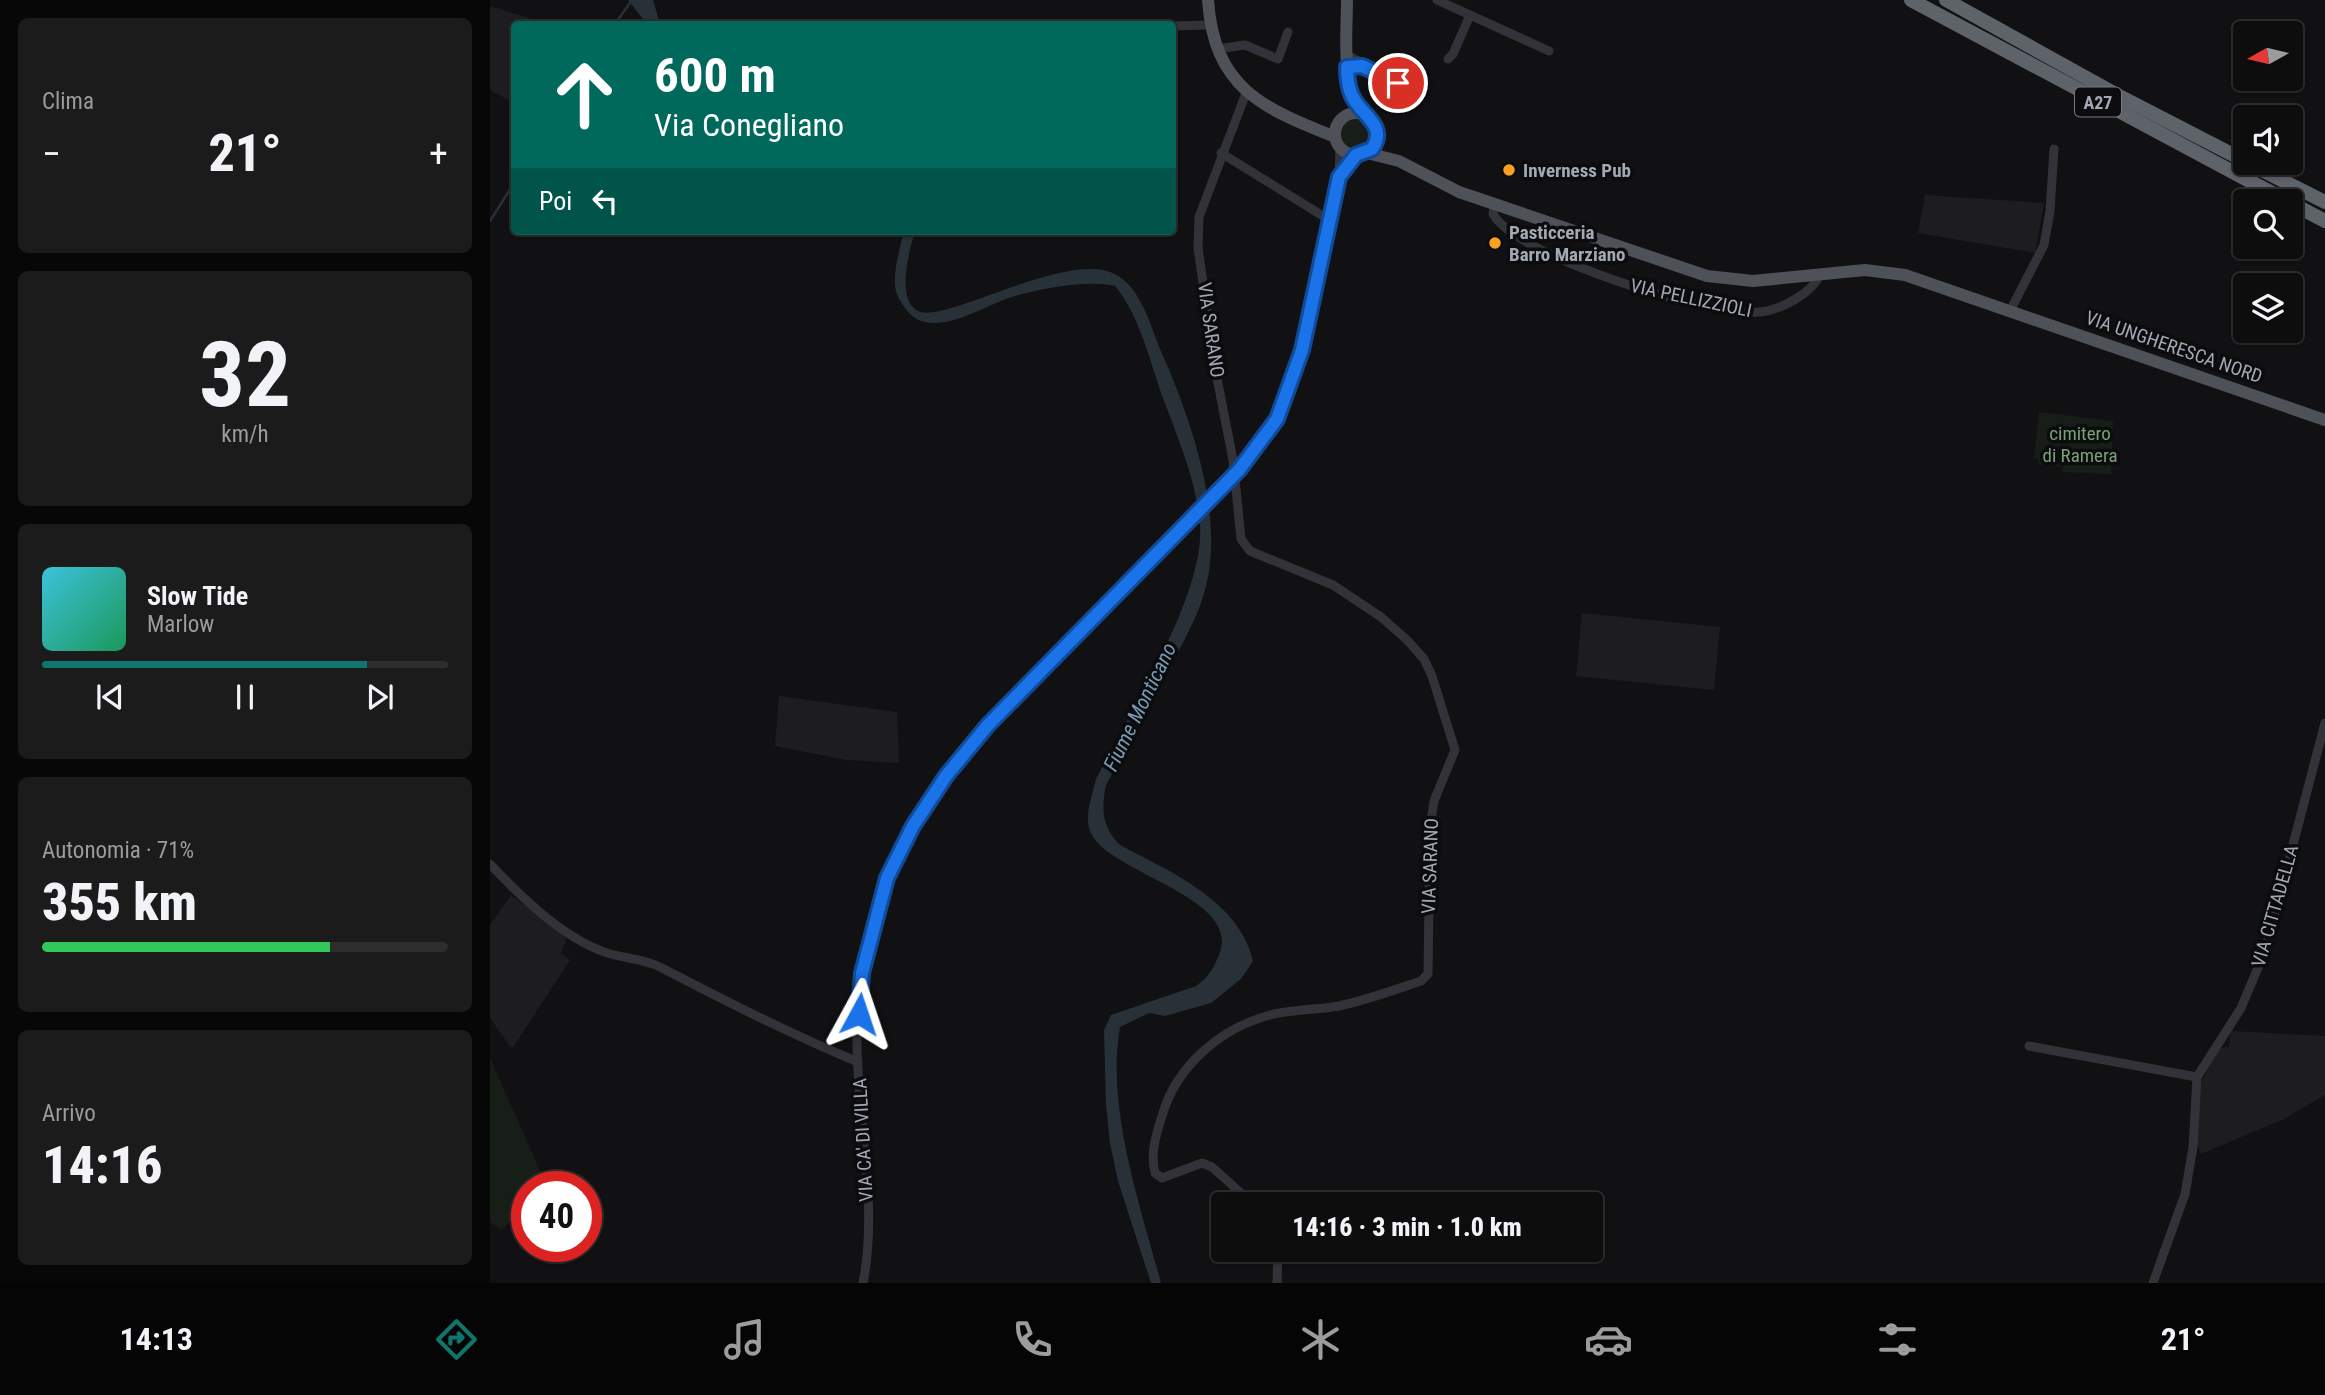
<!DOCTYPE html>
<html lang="it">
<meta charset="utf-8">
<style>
:root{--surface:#0d0d0e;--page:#1b1b1c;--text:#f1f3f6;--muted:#9a9c9e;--line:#2d2d2e;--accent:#0f766e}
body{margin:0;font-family:"Roboto Condensed",sans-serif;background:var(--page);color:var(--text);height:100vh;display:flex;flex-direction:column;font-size:26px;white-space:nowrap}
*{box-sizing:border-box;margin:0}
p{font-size:23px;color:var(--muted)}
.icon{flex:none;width:38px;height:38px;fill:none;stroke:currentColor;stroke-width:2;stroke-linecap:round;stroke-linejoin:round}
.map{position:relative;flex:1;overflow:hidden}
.drawer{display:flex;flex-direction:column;gap:18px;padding:18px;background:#070708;width:490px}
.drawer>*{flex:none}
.hud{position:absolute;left:21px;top:21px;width:665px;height:214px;border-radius:7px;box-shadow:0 2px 5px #0004,0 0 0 2px var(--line);background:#00695c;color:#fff;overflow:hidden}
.needle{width:46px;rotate:262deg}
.buttons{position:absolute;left:1743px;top:21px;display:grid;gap:14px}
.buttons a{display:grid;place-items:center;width:70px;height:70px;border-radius:7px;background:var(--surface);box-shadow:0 2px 5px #0004,0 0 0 2px var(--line);font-size:35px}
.speed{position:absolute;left:21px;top:1171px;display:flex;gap:14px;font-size:35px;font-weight:700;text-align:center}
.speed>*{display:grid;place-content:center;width:91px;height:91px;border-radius:50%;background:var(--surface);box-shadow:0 2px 5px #0004,0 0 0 2px var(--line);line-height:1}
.speed .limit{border:10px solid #d22;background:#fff;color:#111}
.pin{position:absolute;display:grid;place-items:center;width:60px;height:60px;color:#fff;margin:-30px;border:4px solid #fff;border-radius:50%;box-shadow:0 2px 7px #0007}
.me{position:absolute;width:77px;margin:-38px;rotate:5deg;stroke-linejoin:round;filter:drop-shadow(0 0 5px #0008)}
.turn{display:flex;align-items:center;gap:24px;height:147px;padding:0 28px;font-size:32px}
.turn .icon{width:91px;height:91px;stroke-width:2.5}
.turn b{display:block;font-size:49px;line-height:60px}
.then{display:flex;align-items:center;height:66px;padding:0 28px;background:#0003;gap:14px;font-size:26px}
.big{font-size:52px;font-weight:800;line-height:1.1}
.drawer .card{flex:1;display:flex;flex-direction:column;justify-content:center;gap:10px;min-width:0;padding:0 24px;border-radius:10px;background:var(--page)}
.drawer .dial{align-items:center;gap:0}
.dial b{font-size:91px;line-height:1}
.song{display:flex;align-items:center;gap:21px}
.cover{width:84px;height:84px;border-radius:10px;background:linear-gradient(135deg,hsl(190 70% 55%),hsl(150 70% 35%))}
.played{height:7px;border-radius:4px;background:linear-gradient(90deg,var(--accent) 80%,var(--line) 80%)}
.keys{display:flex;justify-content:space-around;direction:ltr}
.heat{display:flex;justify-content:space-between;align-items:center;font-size:38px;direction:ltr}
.charge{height:10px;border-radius:5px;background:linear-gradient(90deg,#34c759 71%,var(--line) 0)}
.trip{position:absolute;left:721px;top:1192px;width:392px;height:70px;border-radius:7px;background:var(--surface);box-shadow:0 2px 5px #0004,0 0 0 2px var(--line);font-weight:800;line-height:70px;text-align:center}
.menu{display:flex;height:112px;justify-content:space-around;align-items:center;background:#050506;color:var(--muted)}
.menu .icon{width:49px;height:49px}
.menu .active{color:var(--accent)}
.menu b{font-size:32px;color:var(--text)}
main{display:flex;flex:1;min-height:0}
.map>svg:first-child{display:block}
.built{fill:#1d1d20}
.green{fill:#171e18}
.water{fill:#273137}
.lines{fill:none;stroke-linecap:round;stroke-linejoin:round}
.stream{stroke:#273137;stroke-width:2.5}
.minor{stroke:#323338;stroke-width:9}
.major{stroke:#4e5157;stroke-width:12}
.highway{stroke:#5e6269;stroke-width:14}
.minor-bridge{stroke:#323338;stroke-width:9}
.route-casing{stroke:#114b97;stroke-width:18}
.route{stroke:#1a73e8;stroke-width:12}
.poi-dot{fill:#fca020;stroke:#0c0c0e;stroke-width:2.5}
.labels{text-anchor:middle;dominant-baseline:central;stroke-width:7;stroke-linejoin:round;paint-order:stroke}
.shield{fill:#0c0c0e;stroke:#757a82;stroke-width:2}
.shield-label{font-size:18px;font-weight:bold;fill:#a2a9b4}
.poi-label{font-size:19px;font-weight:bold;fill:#a2a9b4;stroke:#0c0c0e;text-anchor:start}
.street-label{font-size:19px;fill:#a2a9b4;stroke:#0c0c0e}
.park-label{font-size:19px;fill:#78a177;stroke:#0c0c0e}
.water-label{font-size:21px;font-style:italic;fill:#769bb2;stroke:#0c0c0e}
</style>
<main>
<section class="drawer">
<div class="card"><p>Clima</p>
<div class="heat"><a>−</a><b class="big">21°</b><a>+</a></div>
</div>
<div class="card dial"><b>32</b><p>km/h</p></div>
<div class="card">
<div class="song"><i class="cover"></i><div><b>Slow Tide</b><p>Marlow</p></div></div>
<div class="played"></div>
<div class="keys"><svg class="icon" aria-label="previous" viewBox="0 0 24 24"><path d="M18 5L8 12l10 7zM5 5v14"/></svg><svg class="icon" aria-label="pause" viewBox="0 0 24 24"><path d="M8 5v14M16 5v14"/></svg><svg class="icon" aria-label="next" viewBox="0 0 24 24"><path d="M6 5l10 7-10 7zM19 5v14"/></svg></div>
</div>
<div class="card"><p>Autonomia · 71%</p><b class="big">355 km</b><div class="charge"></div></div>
<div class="card"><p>Arrivo</p><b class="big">14:16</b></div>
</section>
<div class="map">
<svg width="1835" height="1283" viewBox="0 0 1835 1283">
<rect width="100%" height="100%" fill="#111113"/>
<g class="built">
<polygon points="0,6 58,24 24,24 24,103 0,90"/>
<polygon points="1435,195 1554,203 1545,253 1428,233"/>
<polygon points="1092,613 1230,627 1224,690 1086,676"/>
<polygon points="289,696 407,712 409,763 357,760 285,746"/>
<polygon points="21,895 75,936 76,941 71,953 80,960 22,1049 0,1018 0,925"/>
<polygon points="1741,1031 1835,1036 1835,1095 1794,1119 1711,1154 1707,1145 1710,1085 1728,1048 1739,1047"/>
</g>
<g class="green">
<circle cx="865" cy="134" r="16"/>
<polygon points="1549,412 1623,421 1621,474 1572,472 1573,467 1548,464 1549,459 1544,458"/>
<polygon points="0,1058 56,1184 37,1186 37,1204 12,1230 0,1222"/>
</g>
<g class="water">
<polygon points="138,0 163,0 170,24 157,24"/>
<path d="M 414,231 L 425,231 C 420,249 405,299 428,311 C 453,324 564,257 617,271 C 649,279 660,325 671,351 C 700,417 733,510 717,582 C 710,615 692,644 676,673 C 656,711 636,748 616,785 C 611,810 612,827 630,845 C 679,871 750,901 763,961 L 751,979 L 721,1003 L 675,1016 L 659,1013 L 630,1027 C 616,1108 650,1205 671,1283 L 661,1283 L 628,1181 L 620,1143 L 616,1105 L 614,1030 L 621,1015 L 706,986 C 719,977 724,968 730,952 C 749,899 627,874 603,837 C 592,820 602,797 606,779 C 638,715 715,595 710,526 C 707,481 688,439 673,398 C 660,362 650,316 625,286 C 598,279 546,289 519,298 C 491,307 439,343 415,308 C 410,301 405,293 405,284 C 404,267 410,248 414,231 Z"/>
</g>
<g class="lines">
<g class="stream">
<polyline points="125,24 142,0"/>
<polyline points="0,221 24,183"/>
</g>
<g class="minor">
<polyline points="947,0 1059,51"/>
<polyline points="682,26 720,25"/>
<polyline points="727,49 755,45 788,59 798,32"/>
<polyline points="857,55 925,91"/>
<polyline points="958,59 963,54 980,15"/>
<path d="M 756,93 L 709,217 L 708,248 L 726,373 L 743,460 L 751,539 L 760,551 L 843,585 L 891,617 L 917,640 L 934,659 L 942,676 L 965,750 L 944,801 L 940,827 L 938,974 L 931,981 C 904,990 877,1000 849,1006 C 827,1010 803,1009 780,1015 C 731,1028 686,1066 672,1116 C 666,1135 660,1153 665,1173 L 672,1178 L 712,1163 L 722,1167 L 763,1204"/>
<polyline points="731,153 841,221"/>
<polyline points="849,177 866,155"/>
<path d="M 1005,203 L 1003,214 C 1027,257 1221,317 1269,312 C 1289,311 1323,293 1330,274"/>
<polyline points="1520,311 1554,245 1560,211 1564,149"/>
<polyline points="754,464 787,419 804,380 841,221 849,177 850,148"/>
<path d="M 0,864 C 30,896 68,933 109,950 C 129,959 150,957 170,967 C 236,1001 300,1034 368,1062"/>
<polyline points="1539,1046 1707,1077"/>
<path d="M 373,1283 C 389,1202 366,1117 367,1035 C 370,813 534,688 676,544"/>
<polyline points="787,1283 788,1250"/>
<polyline points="1663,1283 1695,1194 1703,1147 1707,1077 1751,1008 1775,951 1835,723"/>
</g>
<g class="major">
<path d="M 718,0 C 724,88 772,108 845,137"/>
<path d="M 857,0 C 857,40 850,81 875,114"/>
<circle cx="866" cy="134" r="21"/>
<polyline points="877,153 909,161 969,192 1217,276 1263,281 1375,270 1415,275 1835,420"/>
</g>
<g class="highway">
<polyline points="1421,0 1797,201"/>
<polyline points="1456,0 1631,97 1755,161"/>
<polyline points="1758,163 1835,202"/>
<polyline points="1801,203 1835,221"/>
</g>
<polyline class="minor-bridge" points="676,544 754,464"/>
</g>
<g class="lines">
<defs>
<path id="route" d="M 369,1014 L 372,973 L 397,878 L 423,826 L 456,776 L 498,725 L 749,470 L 787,419 L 812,350 L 849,177 L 866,155 L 882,149 C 897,127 875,117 865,101 C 858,91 857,79 857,67 L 872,66 L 908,83"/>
</defs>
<use href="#route" class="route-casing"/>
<use href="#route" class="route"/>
</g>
<g class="poi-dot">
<circle cx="1019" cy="170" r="7"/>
<circle cx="1005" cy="243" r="7"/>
</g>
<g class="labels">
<rect class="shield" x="1585" y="87.5" width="46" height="29" rx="5"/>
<g class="shield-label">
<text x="1608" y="102">A27</text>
</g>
<g class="poi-label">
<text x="1033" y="170">Inverness Pub</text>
<text x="1019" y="232">Pasticceria<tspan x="1019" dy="22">Barro Marziano</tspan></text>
</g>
<g class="street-label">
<text transform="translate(1201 298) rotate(12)">VIA PELLIZZIOLI</text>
<text transform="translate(721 330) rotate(82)">VIA SARANO</text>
<text transform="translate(1684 347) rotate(19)">VIA UNGHERESCA NORD</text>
<text transform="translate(940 866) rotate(-88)">VIA SARANO</text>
<text transform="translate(1785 906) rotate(-74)">VIA CITTADELLA</text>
<text transform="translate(373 1140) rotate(-93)">VIA CA' DI VILLA</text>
</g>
<g class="park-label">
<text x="1590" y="433">cimitero<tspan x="1590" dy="22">di Ramera</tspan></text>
</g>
<g class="water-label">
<text transform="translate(650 707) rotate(-64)">Fiume Monticano</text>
</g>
</g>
</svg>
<div class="buttons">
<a><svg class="needle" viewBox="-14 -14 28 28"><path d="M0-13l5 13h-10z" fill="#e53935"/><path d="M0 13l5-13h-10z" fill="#9a9c9e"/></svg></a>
<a><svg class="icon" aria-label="sound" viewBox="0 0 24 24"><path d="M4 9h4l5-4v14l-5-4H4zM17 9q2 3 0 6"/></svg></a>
<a><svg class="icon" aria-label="search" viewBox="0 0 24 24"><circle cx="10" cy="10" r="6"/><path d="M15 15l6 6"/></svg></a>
<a><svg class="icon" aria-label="layers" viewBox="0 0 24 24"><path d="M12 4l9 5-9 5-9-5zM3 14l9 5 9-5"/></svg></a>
</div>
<div class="speed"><div class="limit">40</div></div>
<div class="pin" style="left:908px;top:83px;background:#d93025"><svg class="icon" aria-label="arrive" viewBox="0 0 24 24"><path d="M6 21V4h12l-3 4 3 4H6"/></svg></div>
<svg class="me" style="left:369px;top:1014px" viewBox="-20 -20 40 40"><path d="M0-17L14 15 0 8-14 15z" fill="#1a73e8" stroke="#fff" stroke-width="4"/></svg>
<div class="trip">14:16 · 3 min · 1.0 km</div>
<div class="hud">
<div class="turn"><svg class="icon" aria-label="ahead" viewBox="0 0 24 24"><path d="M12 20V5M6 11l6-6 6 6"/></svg><div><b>600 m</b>Via Conegliano</div></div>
<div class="then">Poi<svg class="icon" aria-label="left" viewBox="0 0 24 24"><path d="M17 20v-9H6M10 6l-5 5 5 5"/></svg></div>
</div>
</div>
</main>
<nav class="menu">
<b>14:13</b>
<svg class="icon active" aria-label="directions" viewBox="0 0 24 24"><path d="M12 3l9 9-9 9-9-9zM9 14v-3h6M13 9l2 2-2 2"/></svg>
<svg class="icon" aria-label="music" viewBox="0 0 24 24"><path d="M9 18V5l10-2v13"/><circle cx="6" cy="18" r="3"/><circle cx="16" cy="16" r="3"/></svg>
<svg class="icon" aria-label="phone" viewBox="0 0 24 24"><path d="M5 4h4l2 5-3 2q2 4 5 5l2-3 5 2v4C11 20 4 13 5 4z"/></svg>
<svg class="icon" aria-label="climate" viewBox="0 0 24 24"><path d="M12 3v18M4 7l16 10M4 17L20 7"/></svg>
<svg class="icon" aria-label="car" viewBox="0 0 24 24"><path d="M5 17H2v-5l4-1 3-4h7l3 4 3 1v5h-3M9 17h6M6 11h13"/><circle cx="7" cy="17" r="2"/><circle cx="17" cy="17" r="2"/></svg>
<svg class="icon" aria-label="filters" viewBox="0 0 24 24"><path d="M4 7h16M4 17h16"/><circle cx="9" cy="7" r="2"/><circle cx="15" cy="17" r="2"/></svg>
<b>21°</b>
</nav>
